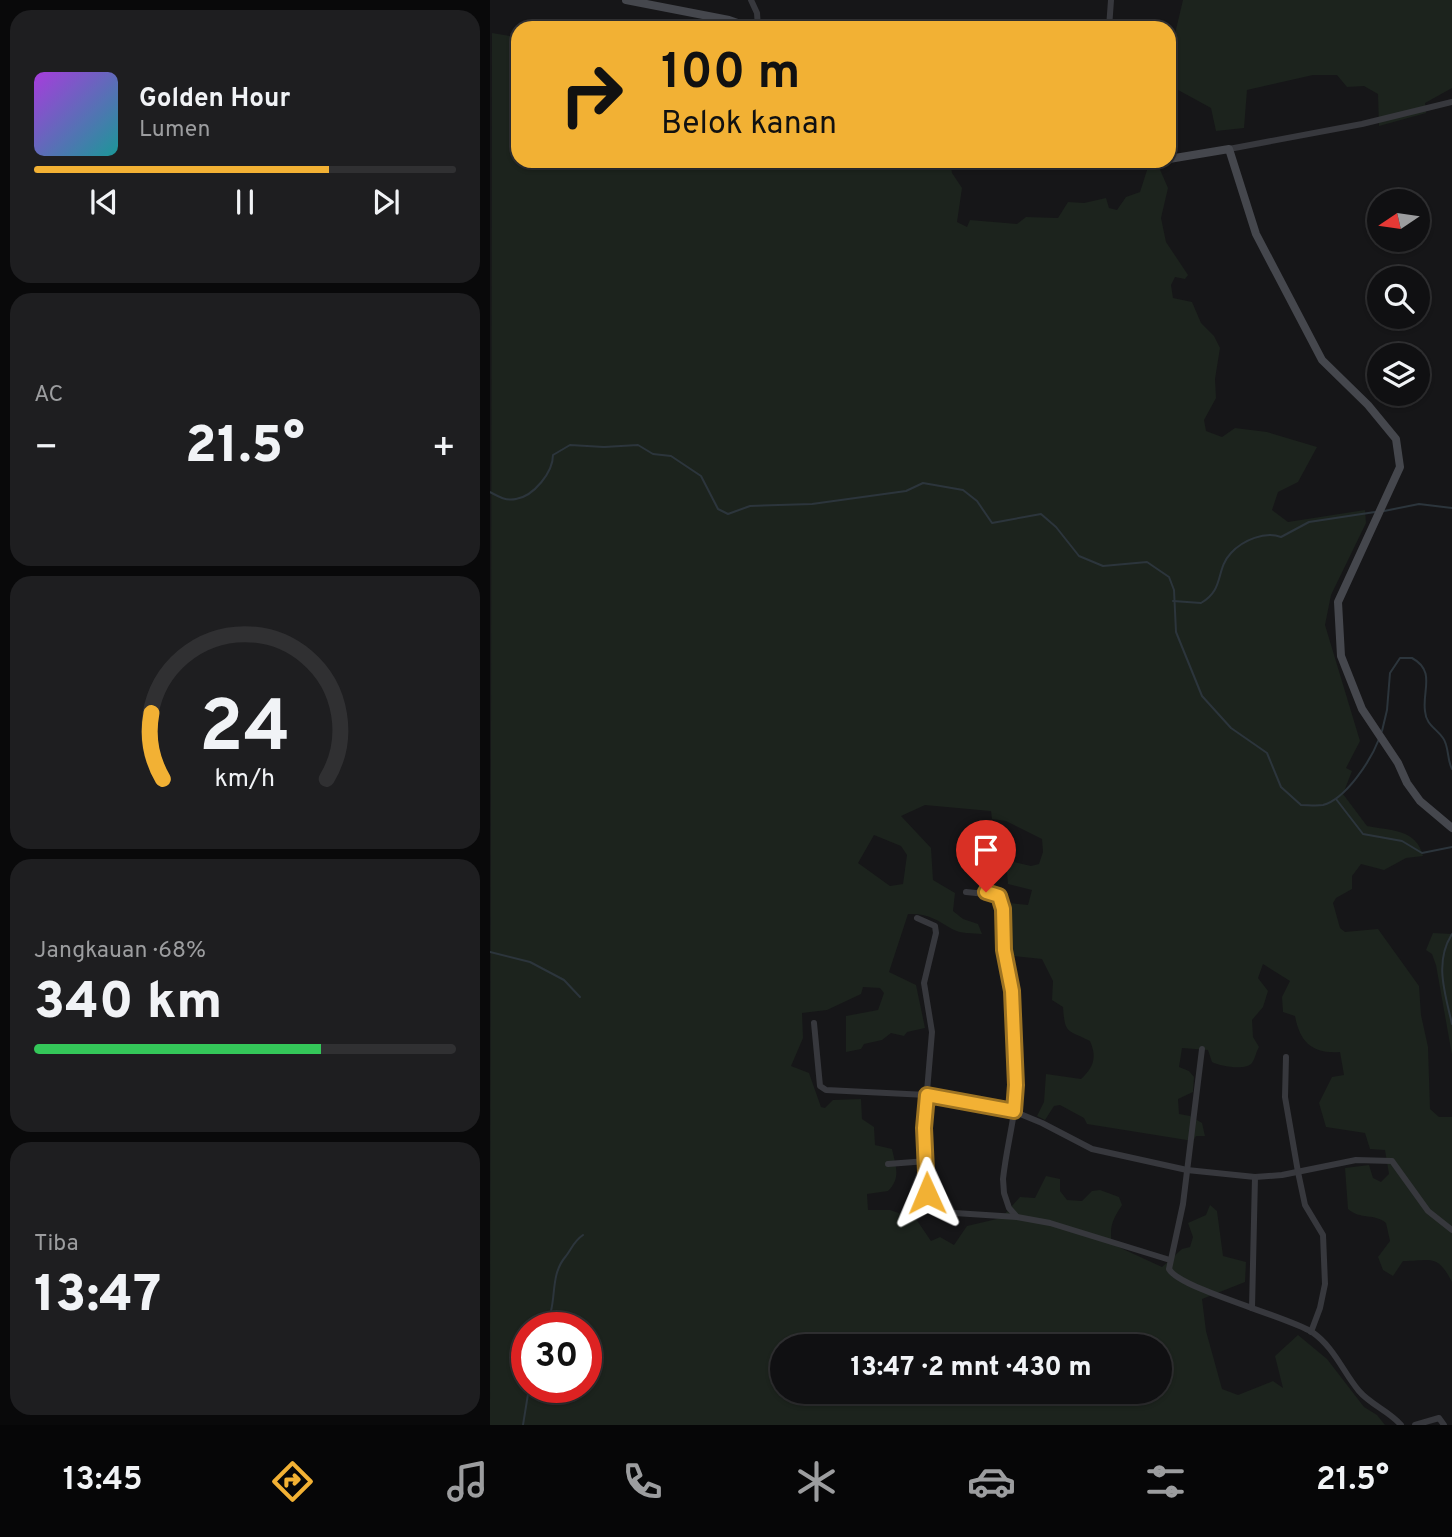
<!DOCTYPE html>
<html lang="id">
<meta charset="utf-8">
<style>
:root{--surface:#101012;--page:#1e1e20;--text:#f1f3f6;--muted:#9c9d9f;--line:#303032;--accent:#f2b134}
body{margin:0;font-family:Overpass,sans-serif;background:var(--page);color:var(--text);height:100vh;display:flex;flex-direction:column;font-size:26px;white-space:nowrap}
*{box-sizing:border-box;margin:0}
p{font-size:23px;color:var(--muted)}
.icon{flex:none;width:38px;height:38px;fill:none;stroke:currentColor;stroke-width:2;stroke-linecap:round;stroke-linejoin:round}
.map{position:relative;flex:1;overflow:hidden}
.sheet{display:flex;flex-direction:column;gap:10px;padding:10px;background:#09090a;width:490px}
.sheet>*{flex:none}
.banner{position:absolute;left:21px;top:21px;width:665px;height:147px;border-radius:21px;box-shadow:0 2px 5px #0004,0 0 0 2px var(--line);background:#f2b134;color:#111;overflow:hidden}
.needle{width:46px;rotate:257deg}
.tools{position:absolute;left:877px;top:189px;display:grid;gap:14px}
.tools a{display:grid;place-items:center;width:63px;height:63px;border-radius:50%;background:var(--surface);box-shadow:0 2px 5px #0004,0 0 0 2px var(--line);font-size:35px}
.speed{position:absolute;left:21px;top:1312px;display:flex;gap:14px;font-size:35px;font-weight:700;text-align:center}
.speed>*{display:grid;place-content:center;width:91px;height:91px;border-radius:50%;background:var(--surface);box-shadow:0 2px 5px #0004,0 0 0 2px var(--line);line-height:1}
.speed .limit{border:10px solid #d22;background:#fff;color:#111}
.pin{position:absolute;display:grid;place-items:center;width:60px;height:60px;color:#fff;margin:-72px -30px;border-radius:50% 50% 50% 0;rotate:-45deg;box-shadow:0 0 7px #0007}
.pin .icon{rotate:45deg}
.me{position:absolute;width:77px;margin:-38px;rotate:359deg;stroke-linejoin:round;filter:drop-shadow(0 0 5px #0008)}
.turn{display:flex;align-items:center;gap:24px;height:147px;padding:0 35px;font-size:32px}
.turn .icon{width:91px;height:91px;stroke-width:2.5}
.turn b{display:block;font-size:49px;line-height:60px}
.big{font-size:52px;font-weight:800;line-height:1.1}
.sheet .widget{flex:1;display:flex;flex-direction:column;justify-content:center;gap:10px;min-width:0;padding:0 24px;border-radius:21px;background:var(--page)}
.sheet .dial{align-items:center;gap:0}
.dial svg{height:182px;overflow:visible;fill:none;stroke:var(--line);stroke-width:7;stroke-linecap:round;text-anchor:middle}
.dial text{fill:var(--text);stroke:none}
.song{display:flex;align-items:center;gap:21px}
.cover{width:84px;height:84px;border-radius:10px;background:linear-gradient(135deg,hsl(280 70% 55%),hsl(180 70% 35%))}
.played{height:7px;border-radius:4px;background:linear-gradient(90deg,var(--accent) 70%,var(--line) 70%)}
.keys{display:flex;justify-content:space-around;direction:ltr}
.heat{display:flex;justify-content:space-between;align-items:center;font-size:38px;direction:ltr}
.charge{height:10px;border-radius:5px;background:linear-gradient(90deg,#34c759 68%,var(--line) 0)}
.trip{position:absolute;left:280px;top:1334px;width:402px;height:70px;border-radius:35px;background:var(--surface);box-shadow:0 2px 5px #0004,0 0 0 2px var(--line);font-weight:800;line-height:70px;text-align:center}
.dock{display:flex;height:112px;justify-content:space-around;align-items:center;background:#060607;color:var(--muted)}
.dock .icon{width:49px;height:49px}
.dock .on{color:var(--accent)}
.dock b{font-size:32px;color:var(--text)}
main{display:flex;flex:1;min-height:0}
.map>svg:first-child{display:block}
.green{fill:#1c231d;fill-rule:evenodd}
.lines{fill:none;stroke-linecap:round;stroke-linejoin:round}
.stream{stroke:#2c353c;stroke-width:2}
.street{stroke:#37383d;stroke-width:6}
.secondary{stroke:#45474d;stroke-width:8}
.route-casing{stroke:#9d7322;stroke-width:18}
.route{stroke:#f2b134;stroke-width:12}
</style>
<main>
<section class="sheet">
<div class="widget">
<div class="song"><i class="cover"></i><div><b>Golden Hour</b><p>Lumen</p></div></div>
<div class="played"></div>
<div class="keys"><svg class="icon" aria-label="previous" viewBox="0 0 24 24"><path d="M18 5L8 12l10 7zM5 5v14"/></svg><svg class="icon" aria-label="pause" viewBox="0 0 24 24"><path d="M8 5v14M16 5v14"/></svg><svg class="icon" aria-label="next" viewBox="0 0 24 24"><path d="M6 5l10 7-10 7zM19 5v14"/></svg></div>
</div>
<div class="widget"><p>AC</p>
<div class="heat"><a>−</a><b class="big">21.5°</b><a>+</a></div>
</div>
<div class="widget dial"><svg viewBox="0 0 100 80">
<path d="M14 69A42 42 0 1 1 86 69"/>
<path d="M14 69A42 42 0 0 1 9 40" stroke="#f2b134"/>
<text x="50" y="56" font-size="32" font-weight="700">24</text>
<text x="50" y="72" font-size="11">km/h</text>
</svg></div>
<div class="widget"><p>Jangkauan · 68%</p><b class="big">340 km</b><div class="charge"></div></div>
<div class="widget"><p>Tiba</p><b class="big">13:47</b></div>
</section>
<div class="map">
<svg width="962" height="1425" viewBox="0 0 962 1425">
<rect width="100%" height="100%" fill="#161618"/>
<g class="green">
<polygon points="693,0 962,0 962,88 935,103 936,113 889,126 888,94 874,86 857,87 847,75 823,75 757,90 754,128 726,131 721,108 679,85 679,59"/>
<path d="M 2,33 L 26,37 L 28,44 L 28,161 L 460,161 L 462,173 L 472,188 L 467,222 L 477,227 L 480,220 L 527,224 L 536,217 L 568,218 L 578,202 L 594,203 L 616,198 L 619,208 L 627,210 L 636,197 L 650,192 L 658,167 L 668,165 L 678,188 L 671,218 L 676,242 L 698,275 L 695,279 L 685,277 L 681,285 L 683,298 L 702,302 L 711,323 L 724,336 L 730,348 L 725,379 L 726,398 L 714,420 L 716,431 L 732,437 L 745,428 L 777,432 L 827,447 L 808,482 L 788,492 L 782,510 L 798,522 L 875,510 L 876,523 L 841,595 L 835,625 L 870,741 L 856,768 L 862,771 L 853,794 L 877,826 C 900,831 926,828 933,856 L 916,858 L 894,870 L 871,864 L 862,876 L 862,889 L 846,898 L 843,903 L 850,928 L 855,932 L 888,929 L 929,986 L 931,1015 L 938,1047 L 940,1109 L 949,1117 L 962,1117 L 962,1282 C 947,1253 941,1261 913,1261 L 903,1276 L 893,1270 L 888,1257 L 900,1241 L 896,1223 C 885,1213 870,1220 858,1209 L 855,1168 L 879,1165 L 883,1178 L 891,1182 L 899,1174 L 895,1150 L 880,1149 L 875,1133 L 836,1127 L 829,1103 L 842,1077 L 854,1075 L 850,1052 C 823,1054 810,1043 805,1016 L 793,1012 L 792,997 L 800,981 L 773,964 L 768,978 L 778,991 L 773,1007 L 762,1020 L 763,1037 L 769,1047 C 766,1052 765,1059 762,1063 C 756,1071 729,1066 722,1062 L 718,1050 L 692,1048 L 689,1067 L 699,1071 L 704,1077 L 703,1092 L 688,1099 L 689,1114 L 700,1116 L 712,1123 L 715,1136 L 706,1136 L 703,1141 L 597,1124 L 594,1118 L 570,1105 L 564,1106 L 555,1120 L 547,1116 L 554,1102 L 556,1074 L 591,1079 C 604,1067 607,1057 600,1041 C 577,1029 575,1035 573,1007 L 562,1000 L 563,981 L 552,959 L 524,956 L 519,938 L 510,935 L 507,909 L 520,903 L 538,905 L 542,890 L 518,884 L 516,860 L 541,866 L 549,864 L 553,852 L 552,839 L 516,821 L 502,819 L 501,811 L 435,805 L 411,816 L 441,848 L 443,880 L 465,893 L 463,911 L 473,919 L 488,924 L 492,934 C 483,933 470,934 462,929 C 447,920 438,913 418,914 L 399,972 L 426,985 L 435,1028 L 417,1032 L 414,1036 L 401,1033 L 392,1040 L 374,1044 L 371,1049 L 356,1052 L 356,1016 L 388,1010 L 394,993 L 390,988 L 373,987 L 371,994 L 337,1010 L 312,1013 L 313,1038 L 301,1066 L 319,1073 L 331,1107 L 335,1108 L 343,1100 L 371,1099 L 372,1119 L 384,1127 L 385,1145 L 402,1149 C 406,1167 411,1178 398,1191 L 377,1194 L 378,1210 L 400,1210 L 426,1219 L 441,1241 L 450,1237 L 464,1245 L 477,1226 L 511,1218 L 530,1197 L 545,1198 L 556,1176 L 570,1179 L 570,1191 L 577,1200 L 592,1201 L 602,1191 L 610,1190 L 629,1197 L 632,1205 C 623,1219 619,1226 622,1244 L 672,1267 L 692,1249 L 700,1247 L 703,1237 L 698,1223 L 716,1215 L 720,1205 L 727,1211 L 733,1256 L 756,1262 L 755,1282 L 712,1299 L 716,1331 L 732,1389 L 748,1395 L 783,1381 L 793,1388 L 785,1356 L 808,1335 L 837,1359 L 874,1407 L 887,1415 L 895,1425 L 0,1425 ZM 384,835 L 411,846 L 417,855 L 413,884 L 400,886 L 368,863 ZM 37,1328 L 96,1328 L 96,1388 L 37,1388 ZM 292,1346 L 670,1346 L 670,1391 L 292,1391 Z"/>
<polygon points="943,933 962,934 962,1055 946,965 942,954 936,950"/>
</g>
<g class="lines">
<g class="stream">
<path d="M 0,492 C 9,497 16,501 26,499 C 44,496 63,472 63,455 L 80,445 L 114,447 L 148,445 L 163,454 L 181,456 L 211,476 L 228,509 L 238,514 L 260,506 L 322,504 L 416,491 L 433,483 L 473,490 L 487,501 L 502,523 L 551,514 L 566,527 L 589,556 L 613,566 L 657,562 L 679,577 L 684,590 L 686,632 L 712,696 L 741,728 L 777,753 L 791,787 L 811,805 C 818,805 826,806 833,805 C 856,799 881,760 889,739"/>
<polyline points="894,511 929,504 962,508"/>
<path d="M 683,601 L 711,603 C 735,589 725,570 741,553 C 753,540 775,531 791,537 L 819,522 L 885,512"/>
<path d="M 892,731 L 897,710 L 900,673 L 910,658 L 922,658 C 946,671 932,691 935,711 C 936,725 946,728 953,738 C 959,746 957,760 962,769"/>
<polyline points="846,799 873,834 912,841 932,853 962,847"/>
<path d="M 962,934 C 944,962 955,993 962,1024"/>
<polyline points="0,952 40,962 74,980 90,997"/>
<path d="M 53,1328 C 70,1306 57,1278 76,1256 C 82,1248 84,1241 93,1235"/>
<polyline points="33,1425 39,1388"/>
</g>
<g class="street">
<polyline points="261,0 267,13 268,28"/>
<polyline points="619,28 621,0"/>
<polyline points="739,149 872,124 962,102"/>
<path d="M 476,892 L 506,895 C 516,902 528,1076 526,1098 C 523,1125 516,1151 513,1179 L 514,1193 L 519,1208 L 527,1217 L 560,1223 L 680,1260"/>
<polyline points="427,918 445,926 446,933 434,983 442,1032 434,1127 438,1202 443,1210 449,1212 527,1217"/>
<polyline points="324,1023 330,1086 336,1090 437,1095 508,1105 552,1123 602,1149 697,1170 765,1177 792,1175 866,1160 902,1161 938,1211 962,1230"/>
<path d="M 712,1049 L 693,1204 L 679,1269 C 690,1289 796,1316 822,1332 C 844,1347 853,1372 869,1391 C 881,1405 899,1411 911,1425"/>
<polyline points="796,1057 795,1097 808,1172 815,1205 833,1235 835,1284 830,1308 821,1332"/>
<polyline points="398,1164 437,1161"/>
<polyline points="762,1308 765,1177"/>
<polyline points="925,1425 949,1418 954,1425"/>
</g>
<g class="secondary">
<polyline points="136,0 239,20 262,28"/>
<polyline points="679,159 739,149 766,234 832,360 878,405 906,439 910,467 848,602 851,656 872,709 908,763 917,783 930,801 962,828"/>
<polyline points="611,161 661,161"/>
</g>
</g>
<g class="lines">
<defs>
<polyline id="route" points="437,1193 434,1128 437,1095 524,1111 526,1085 522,991 514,950 513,909 509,896 496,892"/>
</defs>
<use href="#route" class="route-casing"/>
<use href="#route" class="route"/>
</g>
</svg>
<div class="tools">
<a><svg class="needle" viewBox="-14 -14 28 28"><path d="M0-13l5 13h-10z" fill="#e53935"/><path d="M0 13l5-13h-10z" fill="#9c9d9f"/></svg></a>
<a><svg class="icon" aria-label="search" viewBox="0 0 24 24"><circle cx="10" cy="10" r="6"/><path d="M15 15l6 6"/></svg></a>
<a><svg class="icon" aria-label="layers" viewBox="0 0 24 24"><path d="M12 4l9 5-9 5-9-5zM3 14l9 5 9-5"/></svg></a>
</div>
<div class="speed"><div class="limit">30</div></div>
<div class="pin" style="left:496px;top:892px;background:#d93025"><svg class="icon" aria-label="arrive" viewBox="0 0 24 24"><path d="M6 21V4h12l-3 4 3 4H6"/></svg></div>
<svg class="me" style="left:437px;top:1193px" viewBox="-20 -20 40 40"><path d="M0-17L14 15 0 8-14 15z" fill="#f2b134" stroke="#fff" stroke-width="4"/></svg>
<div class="trip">13:47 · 2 mnt · 430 m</div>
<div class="banner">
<div class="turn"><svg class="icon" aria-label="right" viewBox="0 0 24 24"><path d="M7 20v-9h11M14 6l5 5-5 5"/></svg><div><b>100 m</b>Belok kanan</div></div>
</div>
</div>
</main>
<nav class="dock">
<b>13:45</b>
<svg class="icon on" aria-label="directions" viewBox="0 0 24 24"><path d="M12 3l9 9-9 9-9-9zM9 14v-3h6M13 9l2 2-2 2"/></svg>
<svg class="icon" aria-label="music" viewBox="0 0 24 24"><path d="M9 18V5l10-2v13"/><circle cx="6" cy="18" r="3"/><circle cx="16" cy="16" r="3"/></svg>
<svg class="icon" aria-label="phone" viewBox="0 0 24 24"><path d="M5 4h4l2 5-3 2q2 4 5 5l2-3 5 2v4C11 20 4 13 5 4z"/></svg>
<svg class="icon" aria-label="climate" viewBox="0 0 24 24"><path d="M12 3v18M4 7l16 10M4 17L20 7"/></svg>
<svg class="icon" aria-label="car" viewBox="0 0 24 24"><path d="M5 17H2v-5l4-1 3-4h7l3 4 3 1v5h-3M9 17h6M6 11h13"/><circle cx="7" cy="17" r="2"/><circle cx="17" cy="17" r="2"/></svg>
<svg class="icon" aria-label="filters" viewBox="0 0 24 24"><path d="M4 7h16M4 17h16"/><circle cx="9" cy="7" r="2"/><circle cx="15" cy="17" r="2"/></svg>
<b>21.5°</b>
</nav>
